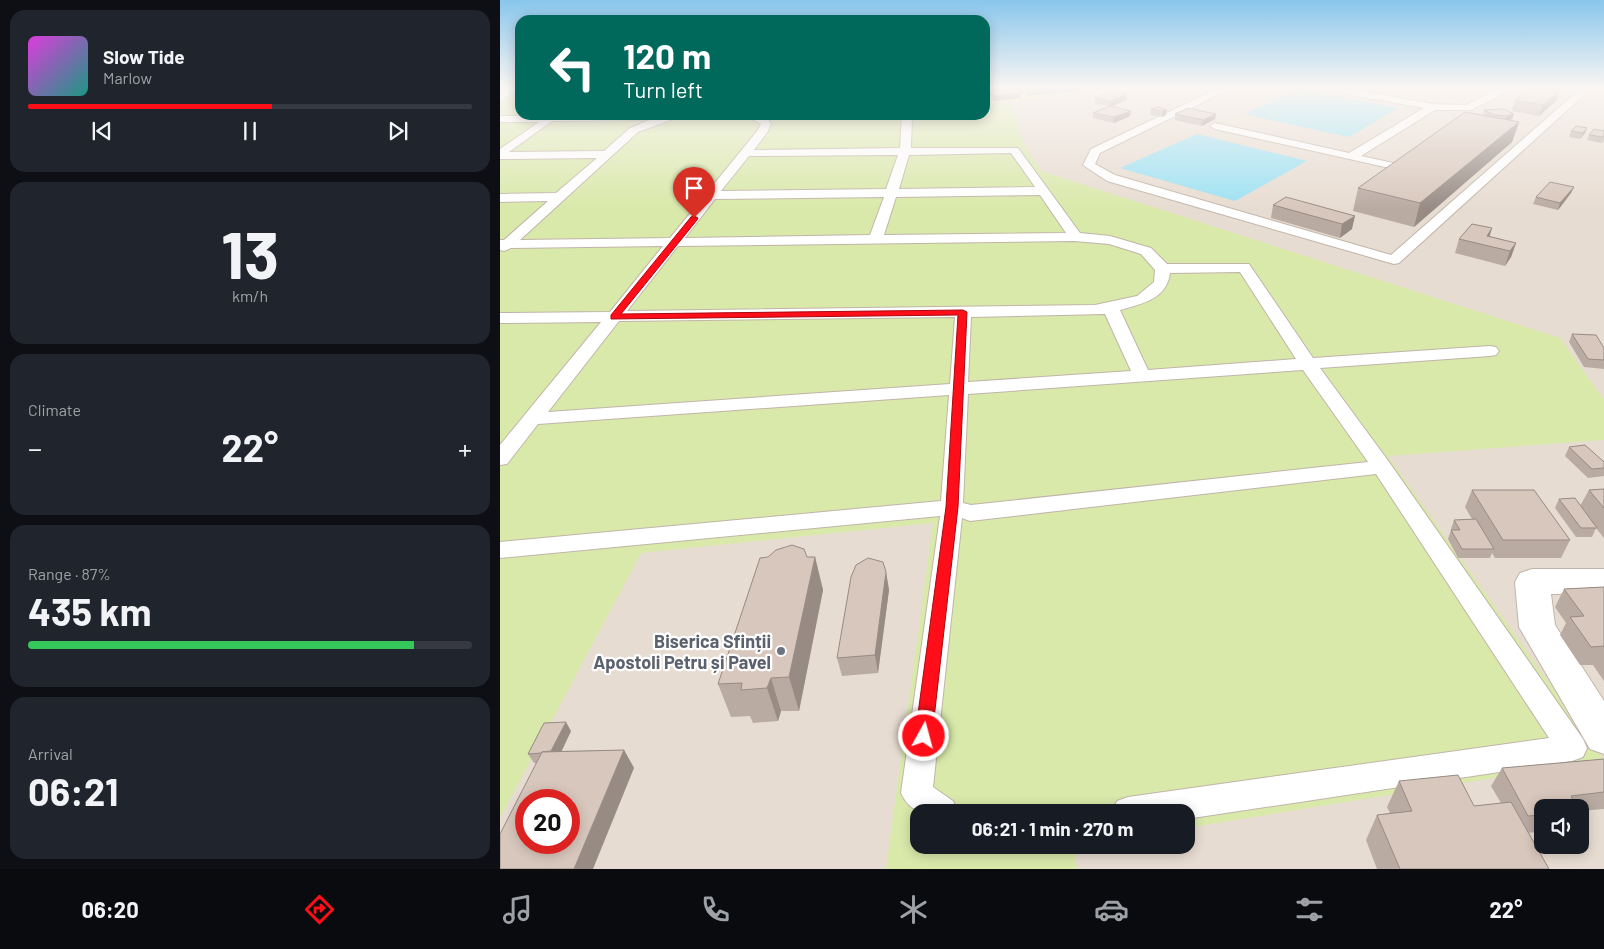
<!DOCTYPE html>
<meta charset="utf-8">
<style>
:root{--surface:#171b24;--page:#20242c;--text:#f1f3f6;--muted:#9ea1a6;--line:#363941;--accent:#ff0e19}
body{margin:0;font-family:Barlow,sans-serif;background:var(--page);color:var(--text);height:100vh;display:flex;flex-direction:column;font-size:19px;white-space:nowrap}
*{box-sizing:border-box;margin:0}
p{font-size:16px;color:var(--muted)}
.icon{flex:none;width:28px;height:28px;fill:none;stroke:currentColor;stroke-width:2;stroke-linecap:round;stroke-linejoin:round}
.map{position:relative;flex:1;overflow:hidden}
.details{display:flex;flex-direction:column;gap:10px;padding:10px;background:#0d0f14;width:500px}
.details>*{flex:none}
.guide{position:absolute;left:15px;top:15px;width:475px;height:105px;border-radius:15px;box-shadow:0 2px 12px #0003;background:#00695c;color:#fff;overflow:hidden}
.fabs{position:absolute;left:1034px;top:799px;display:grid;gap:10px}
.fabs a{display:grid;place-items:center;width:55px;height:55px;border-radius:10px;background:var(--surface);box-shadow:0 2px 12px #0003;font-size:25px}
.speed{position:absolute;left:15px;top:789px;display:flex;gap:10px;font-size:25px;font-weight:700;text-align:center}
.speed>*{display:grid;place-content:center;width:65px;height:65px;border-radius:50%;background:var(--surface);box-shadow:0 2px 12px #0003;line-height:1}
.speed .limit{border:8px solid #d22;background:#fff;color:#111}
.pin{position:absolute;display:grid;place-items:center;width:42px;height:42px;color:#fff;margin:-51px -21px;border-radius:50% 50% 50% 0;rotate:-45deg;box-shadow:0 0 5px #0007}
.pin .icon{rotate:45deg}
.me{position:absolute;width:55px;margin:-28px;rotate:7deg;stroke-linejoin:round;filter:drop-shadow(0 0 4px #0008)}
.turn{display:flex;align-items:center;gap:18px;height:105px;padding:0 25px;font-size:22px}
.turn .icon{width:65px;height:65px;stroke-width:2.5}
.turn b{display:block;font-size:35px;line-height:42px}
.big{font-size:38px;font-weight:700;line-height:1.1}
.details .tile{flex:1;display:flex;flex-direction:column;justify-content:center;gap:8px;min-width:0;padding:0 18px;border-radius:15px;background:var(--page)}
.details .dial{align-items:center;gap:0}
.dial b{font-size:65px;line-height:1}
.song{display:flex;align-items:center;gap:15px}
.cover{width:60px;height:60px;border-radius:8px;background:linear-gradient(135deg,hsl(300 70% 55%),hsl(170 70% 35%))}
.played{height:5px;border-radius:2px;background:linear-gradient(90deg,var(--accent) 55%,var(--line) 55%)}
.keys{display:flex;justify-content:space-around;direction:ltr}
.heat{display:flex;justify-content:space-between;align-items:center;font-size:28px;direction:ltr}
.charge{height:8px;border-radius:4px;background:linear-gradient(90deg,#34c759 87%,var(--line) 0)}
.trip{position:absolute;left:410px;top:804px;width:285px;height:50px;border-radius:15px;background:var(--surface);box-shadow:0 2px 12px #0003;font-weight:700;line-height:50px;text-align:center}
.tab-bar{display:flex;height:80px;justify-content:space-around;align-items:center;background:#090b0e;color:var(--muted)}
.tab-bar .icon{width:35px;height:35px}
.tab-bar .selected{color:var(--accent)}
.tab-bar b{font-size:22px;color:var(--text)}
main{display:flex;flex:1;min-height:0}
.map>svg:first-child{display:block}
.residential{fill:#e7dcd1;fill-rule:evenodd}
.green{fill:#d9e9aa}
.water{fill:#9ce1f3}
.lines{fill:none;stroke-linecap:round;stroke-linejoin:round}
.service-casing{stroke:#c1b4a9;stroke-width:2}
.minor-casing{stroke:#c1b4a9;stroke-width:2}
.service{fill:#fff;fill-rule:evenodd}
.minor{fill:#fff;fill-rule:evenodd}
.wall{fill:#baaba2}
.shaded-wall{fill:#978b84}
.building{fill:#d8c7bc;stroke:#978b84;fill-rule:evenodd}
.route{fill:#ff0e19;stroke:#a60910}
.worship-dot{fill:#6b7280;stroke:#fff;stroke-width:2}
.labels{text-anchor:middle;dominant-baseline:central;stroke-width:4.5;stroke-linejoin:round;paint-order:stroke}
.near-worship-label{font-size:18px;font-weight:bold;fill:#5b616d;stroke:#fff;text-anchor:end}
</style>
<main>
<section class="details">
<div class="tile">
<div class="song"><i class="cover"></i><div><b>Slow Tide</b><p>Marlow</p></div></div>
<div class="played"></div>
<div class="keys"><svg class="icon" aria-label="previous" viewBox="0 0 24 24"><path d="M18 5L8 12l10 7zM5 5v14"/></svg><svg class="icon" aria-label="pause" viewBox="0 0 24 24"><path d="M8 5v14M16 5v14"/></svg><svg class="icon" aria-label="next" viewBox="0 0 24 24"><path d="M6 5l10 7-10 7zM19 5v14"/></svg></div>
</div>
<div class="tile dial"><b>13</b><p>km/h</p></div>
<div class="tile"><p>Climate</p>
<div class="heat"><a>−</a><b class="big">22°</b><a>+</a></div>
</div>
<div class="tile"><p>Range · 87%</p><b class="big">435 km</b><div class="charge"></div></div>
<div class="tile"><p>Arrival</p><b class="big">06:21</b></div>
</section>
<div class="map">
<svg width="1104" height="869" viewBox="0 0 1104 869">
<rect width="100%" height="100%" fill="#f3ebe4"/>
<path class="residential" d="M 0,88 L 20,88 L 20,115 L 485,115 L 485,88 L 1104,88 L 1104,869 L 0,869 ZM 26,800 L 69,800 L 69,842 L 26,842 ZM 1042,808 L 1080,808 L 1080,845 L 1042,845 ZM 419,812 L 686,812 L 686,845 L 419,845 Z"/>
<polygon class="green" points="0,88 20,88 20,115 485,115 485,88 621,88 510,102 523,142 541,171 1060,338 1104,400 1104,440 888,456 1104,760 686,828 686,812 419,812 419,845 581,845 574,846 577,869 386,869 433,523 141,553 0,818"/>
<g class="water">
<polygon points="798,89 898,108 849,137 744,114"/>
<polygon points="697,134 807,161 735,201 620,168"/>
</g>
<g class="lines">
<defs>
<g id="service">
<polygon points="10,88 20,89 0,101 0,94"/>
<polygon points="719,88 739,88 724,92 600,153 595,164 615,175 891,255 1079,90 1084,88 1097,88 1085,94 899,263 894,264 607,181 583,165 591,149"/>
<polygon points="825,88 843,88 933,104 966,105 1000,88 1057,88 1060,90 1055,93 1009,91 971,110 935,110 861,156 898,164 900,166 894,169 715,129 710,126 715,123 849,153 924,108 829,91"/>
<path d="M 160,115 L 161,117 L 184,115 L 138,132 L 20,240 L 170,238 L 258,130 L 261,124 L 244,115 L 264,116 L 271,123 L 268,131 L 254,150 L 400,148 L 402,115 L 412,115 L 411,148 L 518,148 L 580,233 L 610,236 L 651,248 L 667,264 L 749,264 L 813,358 L 990,346 L 996,347 L 999,351 L 996,355 L 990,356 L 820,368 L 889,462 L 1083,739 L 1087,748 L 1083,757 L 1072,761 L 686,819 L 686,812 L 612,812 L 617,801 L 628,797 L 1049,738 L 876,474 L 470,521 L 462,518 L 433,787 L 453,801 L 458,812 C 432,812 413,819 401,793 L 440,516 L 0,558 L 0,542 L 441,501 L 449,395 L 38,424 L 7,464 L 0,465 L 0,445 L 101,322 L 0,323 L 0,313 L 110,312 L 163,246 L 11,248 L 4,251 L 0,250 L 0,240 L 4,240 L 48,201 L 0,202 L 0,194 L 56,193 L 97,158 L 0,159 L 0,149 L 39,122 L 0,122 L 0,116 ZM 150,120 L 130,128 L 104,151 L 9,152 L 52,121 ZM 511,153 L 535,187 L 399,189 L 409,155 ZM 398,155 L 386,189 L 221,191 L 249,156 ZM 540,195 L 566,233 L 384,235 L 396,197 ZM 384,197 L 370,235 L 185,238 L 215,199 ZM 574,241 L 609,244 L 641,254 L 655,270 L 654,282 L 637,296 L 595,305 L 127,311 L 178,246 ZM 740,272 L 796,359 L 648,370 L 620,310 C 642,304 667,299 670,273 ZM 605,314 L 631,371 L 468,382 L 471,317 ZM 455,317 L 450,384 L 48,412 L 119,321 ZM 803,370 L 868,462 L 471,505 L 463,503 L 468,394 Z"/>
</g>
<polygon id="minor" points="1032,569 1104,569 1104,593 1051,594 1055,625 1104,701 1104,754 1090,749 1019,627 1015,582 1020,573"/>
</defs>
<use href="#service" class="service-casing"/>
<use href="#minor" class="minor-casing"/>
<use href="#service" class="service"/>
<use href="#minor" class="minor"/>
</g>
<g class="wall">
<polygon points="519,88 583,88 583,90 527,96 519,90"/>
<polygon points="486,89 521,98 494,101 488,96 488,100"/>
<polygon points="1060,90 1057,100 1039,116 1012,111 1015,100"/>
<polygon points="595,98 627,100 611,106 630,116 614,123 593,118 593,113 608,106 595,104"/>
<polygon points="651,109 667,110 666,115 662,117 650,115"/>
<polygon points="1004,109 1012,119 1010,120 1019,122 1012,142 914,227 853,211 858,188 983,115 984,110"/>
<polygon points="675,114 715,119 702,126 675,120"/>
<polygon points="1087,128 1085,133 1080,139 1069,137 1071,131"/>
<polygon points="1104,131 1104,141 1102,143 1087,140 1089,135"/>
<polygon points="1074,187 1071,193 1058,210 1033,204 1036,197"/>
<polygon points="786,197 852,229 840,238 771,218 773,205"/>
<polygon points="989,236 1016,243 1011,257 1005,266 955,253 959,239"/>
<polygon points="1072,334 1104,348 1104,369 1084,367 1069,342"/>
<polygon points="1069,447 1104,462 1104,476 1088,478 1065,456"/>
<polygon points="1104,489 1104,538 1096,528 1092,537 1076,537 1055,508 1059,499 1080,506 1089,490"/>
<polygon points="972,490 1070,540 1061,558 995,558 992,553 990,558 958,558 948,539 951,530 951,529 954,520 972,519 965,507"/>
<polygon points="307,557 315,557 323,590 299,711 281,711 278,721 253,723 250,716 231,717 218,684"/>
<polygon points="386,572 389,590 378,673 342,676 337,658"/>
<polygon points="1104,587 1104,681 1093,665 1080,665 1060,635 1066,623 1055,607 1064,589"/>
<polygon points="71,731 62,751 124,750 134,768 34,763 28,754"/>
<polygon points="1104,759 1104,809 1080,811 1080,812 1080,808 1042,808 1042,831 1028,833 1049,869 877,869 866,840 877,815 890,813 887,807 899,781 974,806 1001,803 991,786 1002,768"/>
</g>
<g class="shaded-wall">
<polygon points="527,88 583,88 583,90 527,96"/>
<polygon points="1060,90 1057,100 1039,116 1043,105"/>
<polygon points="521,93 521,98 494,101 494,96"/>
<polygon points="627,94 627,100 610,107 610,101"/>
<rect x="485" y="95" width="3" height="5"/>
<polygon points="667,110 666,115 662,117 662,111"/>
<polygon points="631,111 630,116 614,123 614,117"/>
<polygon points="716,114 715,119 702,126 703,120"/>
<polygon points="1014,114 1012,119 1004,122 1006,116"/>
<polygon points="1019,122 1012,142 914,227 920,203"/>
<polygon points="1087,128 1085,133 1080,139 1083,133"/>
<polygon points="1074,187 1071,193 1058,210 1060,203"/>
<polygon points="855,216 852,229 840,238 842,224"/>
<polygon points="992,228 988,242 987,236"/>
<polygon points="1016,243 1011,257 1005,266 1010,251"/>
<polygon points="315,557 323,590 299,711 289,677"/>
<polygon points="386,572 389,590 378,673 375,655"/>
<polygon points="271,678 281,711 278,721 267,688"/>
<polygon points="66,722 71,731 56,762 50,753"/>
<polygon points="124,750 134,768 93,869 74,869"/>
</g>
<g class="building">
<polygon points="498,88 515,88 521,93 494,96 486,89"/>
<polygon points="1031,88 1048,88 1060,90 1043,105 1015,100"/>
<polygon points="612,91 627,94 610,101 595,98"/>
<polygon points="610,106 631,111 614,117 593,113"/>
<polygon points="658,107 667,110 662,111 651,109"/>
<polygon points="688,108 716,114 703,120 675,114"/>
<polygon points="1004,109 1014,114 1006,116 994,115 984,110"/>
<polygon points="965,112 1019,122 920,203 858,188"/>
<polygon points="1076,126 1087,128 1083,133 1071,131"/>
<polygon points="1094,129 1104,131 1104,137 1089,135"/>
<polygon points="1050,182 1074,187 1060,203 1036,197"/>
<polygon points="786,197 855,216 842,224 773,205"/>
<polygon points="972,224 992,228 987,236 1016,243 1010,251 959,239"/>
<polygon points="1072,334 1096,335 1104,348 1104,360 1088,359"/>
<polygon points="1085,445 1104,462 1104,468 1092,469 1069,447"/>
<polygon points="1104,489 1104,508 1089,490"/>
<polygon points="972,490 1034,490 1070,540 1003,540"/>
<polygon points="1075,498 1097,528 1081,528 1059,499"/>
<polygon points="976,519 994,549 962,549 951,530 960,530 954,520"/>
<polygon points="292,545 304,549 307,557 315,557 289,677 271,678 267,688 241,690 242,683 218,684 260,558 268,557 276,550"/>
<polygon points="368,558 383,562 386,572 375,655 337,658 351,577 356,565"/>
<polygon points="1104,587 1104,646 1091,647 1070,617 1084,616 1064,589"/>
<polygon points="66,722 51,751 42,752 41,753 28,754 44,723"/>
<path d="M 124,750 L 74,869 L 0,869 L 0,834 L 42,752 ZM 26,800 L 69,800 L 69,842 L 26,842 Z"/>
<polygon points="1104,759 1104,792 1071,796 1078,808 1042,808 1042,815 1028,816 1002,768"/>
<polygon points="958,775 974,806 1011,802 1049,869 900,869 877,815 912,811 899,781"/>
</g>
<linearGradient id="sky" x2="0" y2="1"><stop stop-color="#89c6ec"/><stop offset="0.42" stop-color="#faf6f3"/><stop offset="1" stop-color="#faf6f3" stop-opacity="0"/></linearGradient>
<rect width="1104" height="209" fill="url(#sky)"/>
<polygon class="route" points="194,216 198,218 197,220 121,314 463,310 467,312 458,507 432,736 430,741 424,743 418,741 415,736 446,507 458,315 111,319 111,315 191,217"/>
<circle class="worship-dot" cx="281" cy="651" r="5"/>
<g class="labels">
<g class="near-worship-label">
<text x="271" y="641">Biserica Sfinții<tspan x="271" dy="21">Apostoli Petru și Pavel</tspan></text>
</g>
</g>
</svg>
<div class="fabs">
<a><svg class="icon" aria-label="sound" viewBox="0 0 24 24"><path d="M4 9h4l5-4v14l-5-4H4zM17 9q2 3 0 6"/></svg></a>
</div>
<div class="speed"><div class="limit">20</div></div>
<div class="pin" style="left:194px;top:218px;background:#d93025"><svg class="icon" aria-label="arrive" viewBox="0 0 24 24"><path d="M6 21V4h12l-3 4 3 4H6"/></svg></div>
<svg class="me" style="left:424px;top:736px" viewBox="-20 -20 40 40"><circle r="17" fill="#ff0e19" stroke="#fff" stroke-width="3"/><path d="M0-11L8 9 0 5-8 9z" fill="#fff"/></svg>
<div class="trip">06:21 · 1 min · 270 m</div>
<div class="guide">
<div class="turn"><svg class="icon" aria-label="left" viewBox="0 0 24 24"><path d="M17 20v-9H6M10 6l-5 5 5 5"/></svg><div><b>120 m</b>Turn left</div></div>
</div>
</div>
</main>
<nav class="tab-bar">
<b>06:20</b>
<svg class="icon selected" aria-label="directions" viewBox="0 0 24 24"><path d="M12 3l9 9-9 9-9-9zM9 14v-3h6M13 9l2 2-2 2"/></svg>
<svg class="icon" aria-label="music" viewBox="0 0 24 24"><path d="M9 18V5l10-2v13"/><circle cx="6" cy="18" r="3"/><circle cx="16" cy="16" r="3"/></svg>
<svg class="icon" aria-label="phone" viewBox="0 0 24 24"><path d="M5 4h4l2 5-3 2q2 4 5 5l2-3 5 2v4C11 20 4 13 5 4z"/></svg>
<svg class="icon" aria-label="climate" viewBox="0 0 24 24"><path d="M12 3v18M4 7l16 10M4 17L20 7"/></svg>
<svg class="icon" aria-label="car" viewBox="0 0 24 24"><path d="M5 17H2v-5l4-1 3-4h7l3 4 3 1v5h-3M9 17h6M6 11h13"/><circle cx="7" cy="17" r="2"/><circle cx="17" cy="17" r="2"/></svg>
<svg class="icon" aria-label="filters" viewBox="0 0 24 24"><path d="M4 7h16M4 17h16"/><circle cx="9" cy="7" r="2"/><circle cx="15" cy="17" r="2"/></svg>
<b>22°</b>
</nav>
